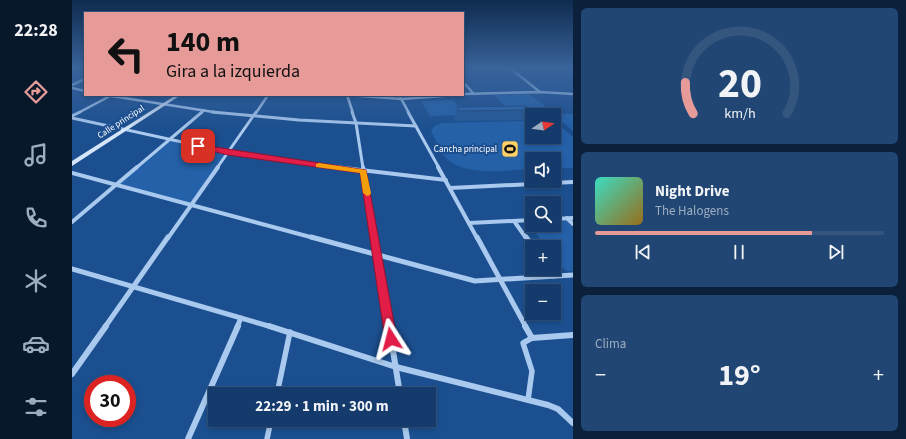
<!DOCTYPE html>
<html lang="es">
<meta charset="utf-8">
<style>
:root{--surface:#143b6b;--page:#214673;--text:#f1f3f6;--muted:#9dadc1;--line:#33557e;--accent:#e69b98}
body{margin:0;font-family:"Source Sans 3",sans-serif;background:var(--page);color:var(--text);height:100vh;display:flex;flex-direction:column;font-size:15px;white-space:nowrap}
*{box-sizing:border-box;margin:0}
p{font-size:13px;color:var(--muted)}
.icon{flex:none;width:22px;height:22px;fill:none;stroke:currentColor;stroke-width:2;stroke-linecap:round;stroke-linejoin:round}
.map{position:relative;flex:1;overflow:hidden}
.drawer{display:flex;flex-direction:column;gap:8px;padding:8px;background:#0b203b;width:333px}
.drawer>*{flex:none}
.top-card{position:absolute;left:12px;top:12px;width:380px;height:84px;border-radius:0px;box-shadow:0 2px 6px #0003,0 0 0 1px var(--line);background:#e69b98;color:#111;overflow:hidden}
.needle{width:26px;rotate:77deg}
.buttons{position:absolute;left:453px;top:108px;display:grid;gap:8px}
.buttons a{display:grid;place-items:center;width:36px;height:36px;border-radius:0px;background:var(--surface);box-shadow:0 2px 6px #0003,0 0 0 1px var(--line);font-size:20px}
.speed{position:absolute;left:12px;top:375px;display:flex;gap:8px;font-size:20px;font-weight:700;text-align:center}
.speed>*{display:grid;place-content:center;width:52px;height:52px;border-radius:50%;background:var(--surface);box-shadow:0 2px 6px #0003,0 0 0 1px var(--line);line-height:1}
.speed .limit{border:6px solid #d22;background:#fff;color:#111}
.pin{position:absolute;display:grid;place-items:center;width:34px;height:34px;color:#fff;margin:-17px;border-radius:8px;box-shadow:0 2px 6px #0006}
.me{position:absolute;width:44px;margin:-22px;rotate:351deg;stroke-linejoin:round;filter:drop-shadow(0 0 3px #0008)}
.turn{display:flex;align-items:center;gap:14px;height:84px;padding:0 16px;font-size:18px}
.turn .icon{width:52px;height:52px;stroke-width:2.5}
.turn b{display:block;font-size:28px;line-height:34px}
.big{font-size:30px;font-weight:700;line-height:1.1}
.drawer .tile{flex:1;display:flex;flex-direction:column;justify-content:center;gap:6px;min-width:0;padding:0 14px;border-radius:6px;background:var(--page)}
.drawer .dial{align-items:center;gap:0}
.dial svg{height:104px;overflow:visible;fill:none;stroke:var(--line);stroke-width:7;stroke-linecap:round;text-anchor:middle}
.dial text{fill:var(--text);stroke:none}
.song{display:flex;align-items:center;gap:12px}
.cover{width:48px;height:48px;border-radius:6px;background:linear-gradient(135deg,hsl(170 70% 55%),hsl(40 70% 35%))}
.played{height:4px;border-radius:2px;background:linear-gradient(90deg,var(--accent) 75%,var(--line) 75%)}
.keys{display:flex;justify-content:space-around;direction:ltr}
.heat{display:flex;justify-content:space-between;align-items:center;font-size:22px;direction:ltr}
.trip{position:absolute;left:136px;top:387px;width:228px;height:40px;border-radius:0px;background:var(--surface);box-shadow:0 2px 6px #0003,0 0 0 1px var(--line);font-weight:700;line-height:40px;text-align:center}
main{display:flex;flex:1;min-height:0}
.tabs{display:flex;flex-direction:column;width:72px;justify-content:space-around;align-items:center;background:#08182b;color:var(--muted)}
.tabs .icon{width:28px;height:28px}
.tabs .active{color:var(--accent)}
.tabs b{font-size:18px;color:var(--text)}
.map>svg:first-child{display:block}
.green{fill:#2461a8}
.lines{fill:none;stroke-linecap:round;stroke-linejoin:round}
.pedestrian{stroke:#a9c9ee;stroke-width:5.5}
.minor-far4{stroke:#a9c9ee;stroke-width:2.5}
.minor-far3{stroke:#a9c9ee;stroke-width:3}
.minor-far2{stroke:#a9c9ee;stroke-width:4}
.minor-far1{stroke:#a9c9ee;stroke-width:5}
.minor{stroke:#a9c9ee;stroke-width:6}
.secondary{fill:#d6e6fa;fill-rule:evenodd}
.wall{fill:#245895}
.building{fill:#2a66ad;stroke:#1d4779}
.route{fill:#e11d48;stroke:#92132f}
.slow{fill:#f59e0b}
.labels{text-anchor:middle;dominant-baseline:central;stroke-width:4;stroke-linejoin:round;paint-order:stroke}
.far-street-label{font-size:9px;fill:#fff;stroke:#1b4f8f}
.far-poi-label{font-size:9px;fill:#fff;stroke:#1b4f8f;text-anchor:end}
</style>
<main>
<nav class="tabs">
<b>22:28</b>
<svg class="icon active" aria-label="directions" viewBox="0 0 24 24"><path d="M12 3l9 9-9 9-9-9zM9 14v-3h6M13 9l2 2-2 2"/></svg>
<svg class="icon" aria-label="music" viewBox="0 0 24 24"><path d="M9 18V5l10-2v13"/><circle cx="6" cy="18" r="3"/><circle cx="16" cy="16" r="3"/></svg>
<svg class="icon" aria-label="phone" viewBox="0 0 24 24"><path d="M5 4h4l2 5-3 2q2 4 5 5l2-3 5 2v4C11 20 4 13 5 4z"/></svg>
<svg class="icon" aria-label="climate" viewBox="0 0 24 24"><path d="M12 3v18M4 7l16 10M4 17L20 7"/></svg>
<svg class="icon" aria-label="car" viewBox="0 0 24 24"><path d="M5 17H2v-5l4-1 3-4h7l3 4 3 1v5h-3M9 17h6M6 11h13"/><circle cx="7" cy="17" r="2"/><circle cx="17" cy="17" r="2"/></svg>
<svg class="icon" aria-label="filters" viewBox="0 0 24 24"><path d="M4 7h16M4 17h16"/><circle cx="9" cy="7" r="2"/><circle cx="15" cy="17" r="2"/></svg>
</nav>
<div class="map">
<svg width="501" height="439" viewBox="0 0 501 439">
<rect width="100%" height="100%" fill="#1b4f8f"/>
<g class="green">
<polygon points="457,94 483,114 501,114 501,131 492,123 484,124 482,122 482,115 473,115 470,113 441,114 422,95"/>
<polygon points="381,100 393,115 358,116 349,101"/>
<path d="M 460,121 L 460,137 L 482,137 L 482,124 L 492,129 L 501,137 L 501,168 L 482,168 L 482,159 L 460,159 L 460,169 C 435,170 392,177 374,158 C 368,151 363,139 359,131 L 362,126 L 370,123 Z"/>
<polygon points="97,140 156,152 120,204 43,185"/>
<path d="M 482,221 L 495,221 L 501,228 L 501,271 L 494,271 C 484,262 482,261 482,247 L 474,247 L 457,223 L 460,223 L 460,225 L 482,225 Z"/>
</g>
<g class="lines">
<g class="pedestrian">
<polyline points="205,394 218,332"/>
<polyline points="456,400 460,371 451,343 460,338"/>
<polyline points="195,439 199,420"/>
</g>
<g class="minor-far4">
<polyline points="438,68 468,92"/>
<polyline points="391,82 402,94"/>
<polyline points="0,85 13,79"/>
<polyline points="0,88 13,91"/>
<polyline points="391,94 468,92 501,94"/>
<polyline points="33,95 148,113"/>
<polyline points="274,95 330,99 384,95"/>
<polyline points="275,95 281,113"/>
<polyline points="327,95 337,113"/>
<polyline points="6,113 38,96"/>
<polyline points="129,113 132,110"/>
<polyline points="184,113 196,95"/>
</g>
<g class="minor-far3">
<polyline points="140,112 227,120 344,126"/>
<polyline points="280,112 284,123 291,168"/>
<polyline points="336,112 367,168"/>
<polyline points="0,116 8,112"/>
<polyline points="0,118 156,152 270,168"/>
<polyline points="64,168 130,112"/>
<polyline points="145,168 184,112"/>
</g>
<g class="minor-far2">
<polyline points="263,167 374,180"/>
<polyline points="291,167 303,238"/>
<polyline points="366,167 405,238"/>
<polyline points="0,173 242,238"/>
<polyline points="378,188 501,182"/>
<polyline points="495,218 501,224"/>
<polyline points="482,219 501,218"/>
<polyline points="442,221 454,238"/>
<polyline points="0,222 65,167"/>
<polyline points="397,223 460,220"/>
<polyline points="96,238 146,167"/>
</g>
<g class="minor-far1">
<polyline points="239,237 403,281 501,275"/>
<polyline points="303,237 317,327"/>
<polyline points="405,237 454,327"/>
<polyline points="454,237 461,247"/>
<polyline points="0,269 200,327"/>
<polyline points="477,269 482,276"/>
<polyline points="33,327 96,237"/>
<polyline points="165,327 169,318"/>
</g>
<g class="minor">
<polyline points="197,326 324,367 476,405 486,409 501,423"/>
<polyline points="317,326 328,394"/>
<polyline points="453,326 460,338 501,335"/>
<polyline points="0,374 34,326"/>
<polyline points="332,420 335,439"/>
<polyline points="116,439 166,326"/>
</g>
<polygon class="secondary" points="104,95 109,95 0,166 0,161"/>
</g>
<polygon class="wall" points="385,107 459,110 453,120 383,121 382,117"/>
<polygon class="building" points="454,106 459,110 387,111 385,107"/>
<linearGradient id="sky" x2="0" y2="1"><stop stop-color="#0f2b4f"/><stop offset="0.52" stop-color="#39639b"/><stop offset="1" stop-color="#39639b" stop-opacity="0"/></linearGradient>
<rect width="501" height="130" fill="url(#sky)"/>
<polygon class="route" points="123,144 294,170 325,339 324,343 319,345 315,343 313,339 288,173 156,155 123,147"/>
<polygon class="slow" points="247,163 294,170 299,193 298,195 295,196 291,193 288,173 244,167 244,164"/>
<defs>
<symbol id="stadium-square" viewBox="-11 -11 22 22"><rect x="-9" y="-9" width="18" height="18" rx="4" fill="#ffd166" stroke="#1b4f8f"/><path d="M0-5a6.5 5 0 1 0 0 10a6.5 5 0 1 0 0-10ZM-3.5-1.8h7v3.6h-7Z" fill="#111"/></symbol>
</defs>
<g fill-rule="evenodd">
<use href="#stadium-square" x="428" y="139" width="20" height="20"/>
</g>
<g class="labels">
<g class="far-street-label">
<text transform="translate(49 122) rotate(-33)">Calle principal</text>
</g>
<g class="far-poi-label">
<text x="425" y="149">Cancha principal</text>
</g>
</g>
</svg>
<div class="buttons">
<a><svg class="needle" viewBox="-14 -14 28 28"><path d="M0-13l5 13h-10z" fill="#e53935"/><path d="M0 13l5-13h-10z" fill="#9dadc1"/></svg></a>
<a><svg class="icon" aria-label="sound" viewBox="0 0 24 24"><path d="M4 9h4l5-4v14l-5-4H4zM17 9q2 3 0 6"/></svg></a>
<a><svg class="icon" aria-label="search" viewBox="0 0 24 24"><circle cx="10" cy="10" r="6"/><path d="M15 15l6 6"/></svg></a>
<a>+</a>
<a>−</a>
</div>
<div class="speed"><div class="limit">30</div></div>
<div class="pin" style="left:126px;top:146px;background:#d93025"><svg class="icon" aria-label="arrive" viewBox="0 0 24 24"><path d="M6 21V4h12l-3 4 3 4H6"/></svg></div>
<svg class="me" style="left:319px;top:339px" viewBox="-20 -20 40 40"><path d="M0-17L14 15 0 8-14 15z" fill="#e11d48" stroke="#fff" stroke-width="4"/></svg>
<div class="trip">22:29 · 1 min · 300 m</div>
<div class="top-card">
<div class="turn"><svg class="icon" aria-label="left" viewBox="0 0 24 24"><path d="M17 20v-9H6M10 6l-5 5 5 5"/></svg><div><b>140 m</b>Gira a la izquierda</div></div>
</div>
</div>
<section class="drawer">
<div class="tile dial"><svg viewBox="0 0 100 80">
<path d="M14 69A42 42 0 1 1 86 69"/>
<path d="M14 69A42 42 0 0 1 8 45" stroke="#e69b98"/>
<text x="50" y="56" font-size="32" font-weight="700">20</text>
<text x="50" y="72" font-size="11">km/h</text>
</svg></div>
<div class="tile">
<div class="song"><i class="cover"></i><div><b>Night Drive</b><p>The Halogens</p></div></div>
<div class="played"></div>
<div class="keys"><svg class="icon" aria-label="previous" viewBox="0 0 24 24"><path d="M18 5L8 12l10 7zM5 5v14"/></svg><svg class="icon" aria-label="pause" viewBox="0 0 24 24"><path d="M8 5v14M16 5v14"/></svg><svg class="icon" aria-label="next" viewBox="0 0 24 24"><path d="M6 5l10 7-10 7zM19 5v14"/></svg></div>
</div>
<div class="tile"><p>Clima</p>
<div class="heat"><a>−</a><b class="big">19°</b><a>+</a></div>
</div>
</section>
</main>
